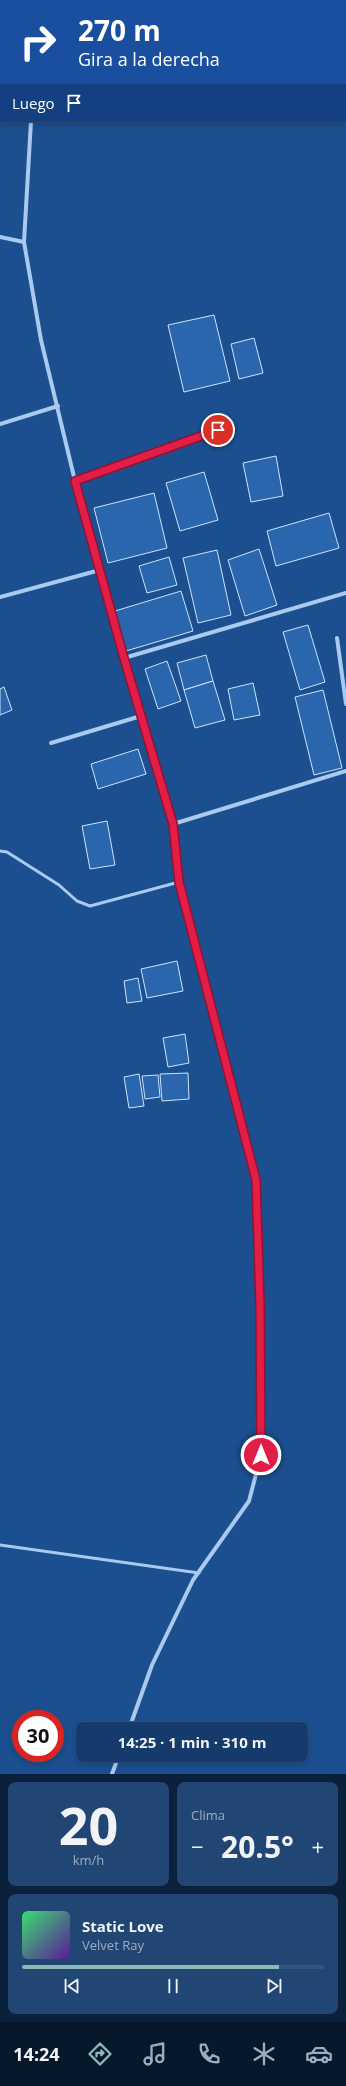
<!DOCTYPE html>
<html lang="es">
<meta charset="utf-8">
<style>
:root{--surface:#143b6b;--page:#214673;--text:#f1f3f6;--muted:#9dadc1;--line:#33557e;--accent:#8bbbb9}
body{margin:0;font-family:"Open Sans",sans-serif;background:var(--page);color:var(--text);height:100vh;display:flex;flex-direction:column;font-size:15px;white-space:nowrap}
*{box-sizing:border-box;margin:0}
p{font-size:13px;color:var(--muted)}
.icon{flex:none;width:22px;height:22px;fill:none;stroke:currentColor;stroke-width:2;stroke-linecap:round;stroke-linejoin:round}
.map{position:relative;height:1774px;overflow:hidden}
.side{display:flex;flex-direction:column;gap:8px;padding:8px;background:#0b203b;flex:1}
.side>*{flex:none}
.banner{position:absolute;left:0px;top:0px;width:346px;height:122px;box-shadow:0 2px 6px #0003,0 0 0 1px var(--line);background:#1a4fa0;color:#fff;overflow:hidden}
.speed{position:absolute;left:12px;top:1710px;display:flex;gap:8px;font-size:20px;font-weight:700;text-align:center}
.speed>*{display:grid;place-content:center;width:52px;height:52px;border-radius:50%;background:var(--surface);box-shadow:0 2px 6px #0003,0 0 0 1px var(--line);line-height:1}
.speed .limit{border:6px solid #d22;background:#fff;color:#111}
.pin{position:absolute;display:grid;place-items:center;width:34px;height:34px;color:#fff;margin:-17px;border:2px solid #fff;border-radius:50%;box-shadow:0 1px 4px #0007}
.me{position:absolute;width:44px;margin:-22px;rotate:0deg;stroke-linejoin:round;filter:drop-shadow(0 0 3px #0008)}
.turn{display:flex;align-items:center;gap:14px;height:84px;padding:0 12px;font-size:18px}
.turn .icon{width:52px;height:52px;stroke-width:2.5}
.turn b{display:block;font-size:28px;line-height:34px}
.then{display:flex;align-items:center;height:38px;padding:0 12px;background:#0003;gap:8px;font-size:15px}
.big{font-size:30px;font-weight:700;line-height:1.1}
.side .tile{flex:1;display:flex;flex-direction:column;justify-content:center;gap:6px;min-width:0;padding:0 14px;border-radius:8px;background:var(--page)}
.side .dial{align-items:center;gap:0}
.dial b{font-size:52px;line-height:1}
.song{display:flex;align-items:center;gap:12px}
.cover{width:48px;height:48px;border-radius:6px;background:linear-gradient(135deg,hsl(140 70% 55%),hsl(270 70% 35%))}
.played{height:4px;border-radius:2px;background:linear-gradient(90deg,var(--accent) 85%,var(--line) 85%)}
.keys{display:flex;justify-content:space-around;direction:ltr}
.heat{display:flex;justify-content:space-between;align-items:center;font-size:22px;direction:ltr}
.side .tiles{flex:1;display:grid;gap:8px;grid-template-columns:1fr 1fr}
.tile:last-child{grid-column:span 2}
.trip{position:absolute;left:76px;top:1722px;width:232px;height:40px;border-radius:8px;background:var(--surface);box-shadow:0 2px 6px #0003,0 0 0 1px var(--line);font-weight:700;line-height:40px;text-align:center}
.tab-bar{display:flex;height:64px;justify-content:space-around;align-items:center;background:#08182b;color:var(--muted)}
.tab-bar .icon{width:28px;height:28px}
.tab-bar .selected{color:var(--accent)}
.tab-bar b{font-size:18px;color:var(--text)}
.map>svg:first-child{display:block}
.building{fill:#2a66ad;stroke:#cfe3fa}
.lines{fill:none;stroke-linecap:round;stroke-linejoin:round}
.lane{stroke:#a9c9ee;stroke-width:3}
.street{stroke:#a9c9ee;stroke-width:4}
.route-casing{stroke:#92132f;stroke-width:10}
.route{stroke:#e11d48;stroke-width:7}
</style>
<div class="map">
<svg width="346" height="1774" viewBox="0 0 346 1774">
<rect width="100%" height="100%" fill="#1b4f8f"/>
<g class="building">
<polygon points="214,315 230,381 184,392 168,325"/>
<polygon points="254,338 263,373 239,379 231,344"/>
<polygon points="276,456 283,496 251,502 243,463"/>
<polygon points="204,472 218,520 180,531 166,483"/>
<polygon points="154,493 167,548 108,563 94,508"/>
<polygon points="329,513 339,548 276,566 267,531"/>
<polygon points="259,549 277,605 245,616 228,560"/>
<polygon points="217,550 231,615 198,623 183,558"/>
<polygon points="169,557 177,585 147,593 139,566"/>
<polygon points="181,591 193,631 126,651 115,611"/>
<polygon points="308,625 325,682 300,690 283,632"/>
<polygon points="206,655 213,681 184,690 177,663"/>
<polygon points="167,661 181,701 158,709 145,669"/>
<polygon points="213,681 225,720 195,728 184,690"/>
<polygon points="253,683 260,715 234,720 228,689"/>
<polygon points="4,687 12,710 0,715 0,689"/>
<polygon points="323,690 342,768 314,775 295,697"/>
<polygon points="138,749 146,774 98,789 91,764"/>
<polygon points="107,821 115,865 90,869 82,826"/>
<polygon points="177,961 183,991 147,998 141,969"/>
<polygon points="138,978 142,1001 127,1003 124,981"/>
<polygon points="185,1034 189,1063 168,1067 163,1038"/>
<polygon points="188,1073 189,1099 162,1101 160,1074"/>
<polygon points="139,1074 144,1106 129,1108 124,1077"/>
<polygon points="158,1075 160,1097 145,1099 142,1076"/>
</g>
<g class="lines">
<g class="lane">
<polyline points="0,851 7,852 59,885 77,901 90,906 179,882"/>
<polyline points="0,1545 199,1573"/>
</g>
<g class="street">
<polyline points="42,1 42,0"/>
<polyline points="31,121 24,242 41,340 75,481 124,658 173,824 179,882 256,1180 260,1304 261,1455 249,1501 193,1580 152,1665 129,1729"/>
<polyline points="0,237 24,242"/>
<polyline points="0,424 58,406"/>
<polyline points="75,481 232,425"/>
<polyline points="0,597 100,570"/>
<polyline points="337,638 346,704"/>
<polyline points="124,658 346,593"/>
<polyline points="51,743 141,716"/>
<polyline points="173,824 346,771"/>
<polyline points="112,1774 119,1755"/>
</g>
</g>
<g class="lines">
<defs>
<polyline id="route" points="218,430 75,481 124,658 173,824 179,882 256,1180 260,1304 261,1455"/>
</defs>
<use href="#route" class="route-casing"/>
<use href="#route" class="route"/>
</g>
</svg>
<div class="speed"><div class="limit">30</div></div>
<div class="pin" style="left:218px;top:430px;background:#d93025"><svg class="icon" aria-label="arrive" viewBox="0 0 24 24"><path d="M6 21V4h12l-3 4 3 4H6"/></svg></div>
<svg class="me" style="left:261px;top:1455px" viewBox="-20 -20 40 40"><circle r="17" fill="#e11d48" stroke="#fff" stroke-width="3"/><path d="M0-11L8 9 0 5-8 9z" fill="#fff"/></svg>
<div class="trip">14:25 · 1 min · 310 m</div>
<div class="banner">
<div class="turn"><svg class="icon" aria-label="right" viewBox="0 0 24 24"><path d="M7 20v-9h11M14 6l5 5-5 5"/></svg><div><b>270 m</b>Gira a la derecha</div></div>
<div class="then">Luego<svg class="icon" aria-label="arrive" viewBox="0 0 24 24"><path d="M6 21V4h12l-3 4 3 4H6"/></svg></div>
</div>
</div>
<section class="side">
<div class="tiles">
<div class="tile dial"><b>20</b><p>km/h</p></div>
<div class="tile"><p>Clima</p>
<div class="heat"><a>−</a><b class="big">20.5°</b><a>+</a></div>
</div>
<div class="tile">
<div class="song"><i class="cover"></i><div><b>Static Love</b><p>Velvet Ray</p></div></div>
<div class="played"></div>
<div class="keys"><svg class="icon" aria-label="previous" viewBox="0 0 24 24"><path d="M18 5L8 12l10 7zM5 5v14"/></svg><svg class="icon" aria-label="pause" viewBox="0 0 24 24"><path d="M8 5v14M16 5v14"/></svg><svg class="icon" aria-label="next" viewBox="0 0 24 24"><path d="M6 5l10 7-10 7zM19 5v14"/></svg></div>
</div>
</div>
</section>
<nav class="tab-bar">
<b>14:24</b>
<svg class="icon selected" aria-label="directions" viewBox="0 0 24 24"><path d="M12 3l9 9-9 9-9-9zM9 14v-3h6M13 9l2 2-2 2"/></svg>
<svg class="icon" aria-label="music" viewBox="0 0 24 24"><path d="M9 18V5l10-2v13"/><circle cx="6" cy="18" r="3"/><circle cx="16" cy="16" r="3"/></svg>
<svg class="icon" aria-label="phone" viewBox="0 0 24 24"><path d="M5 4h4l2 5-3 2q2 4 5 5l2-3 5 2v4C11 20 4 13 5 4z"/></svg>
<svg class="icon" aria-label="climate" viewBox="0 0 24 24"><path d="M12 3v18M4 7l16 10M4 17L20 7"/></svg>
<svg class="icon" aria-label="car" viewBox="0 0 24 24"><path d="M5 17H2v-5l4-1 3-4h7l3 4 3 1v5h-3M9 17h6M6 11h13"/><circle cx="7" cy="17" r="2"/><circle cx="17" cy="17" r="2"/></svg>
</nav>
